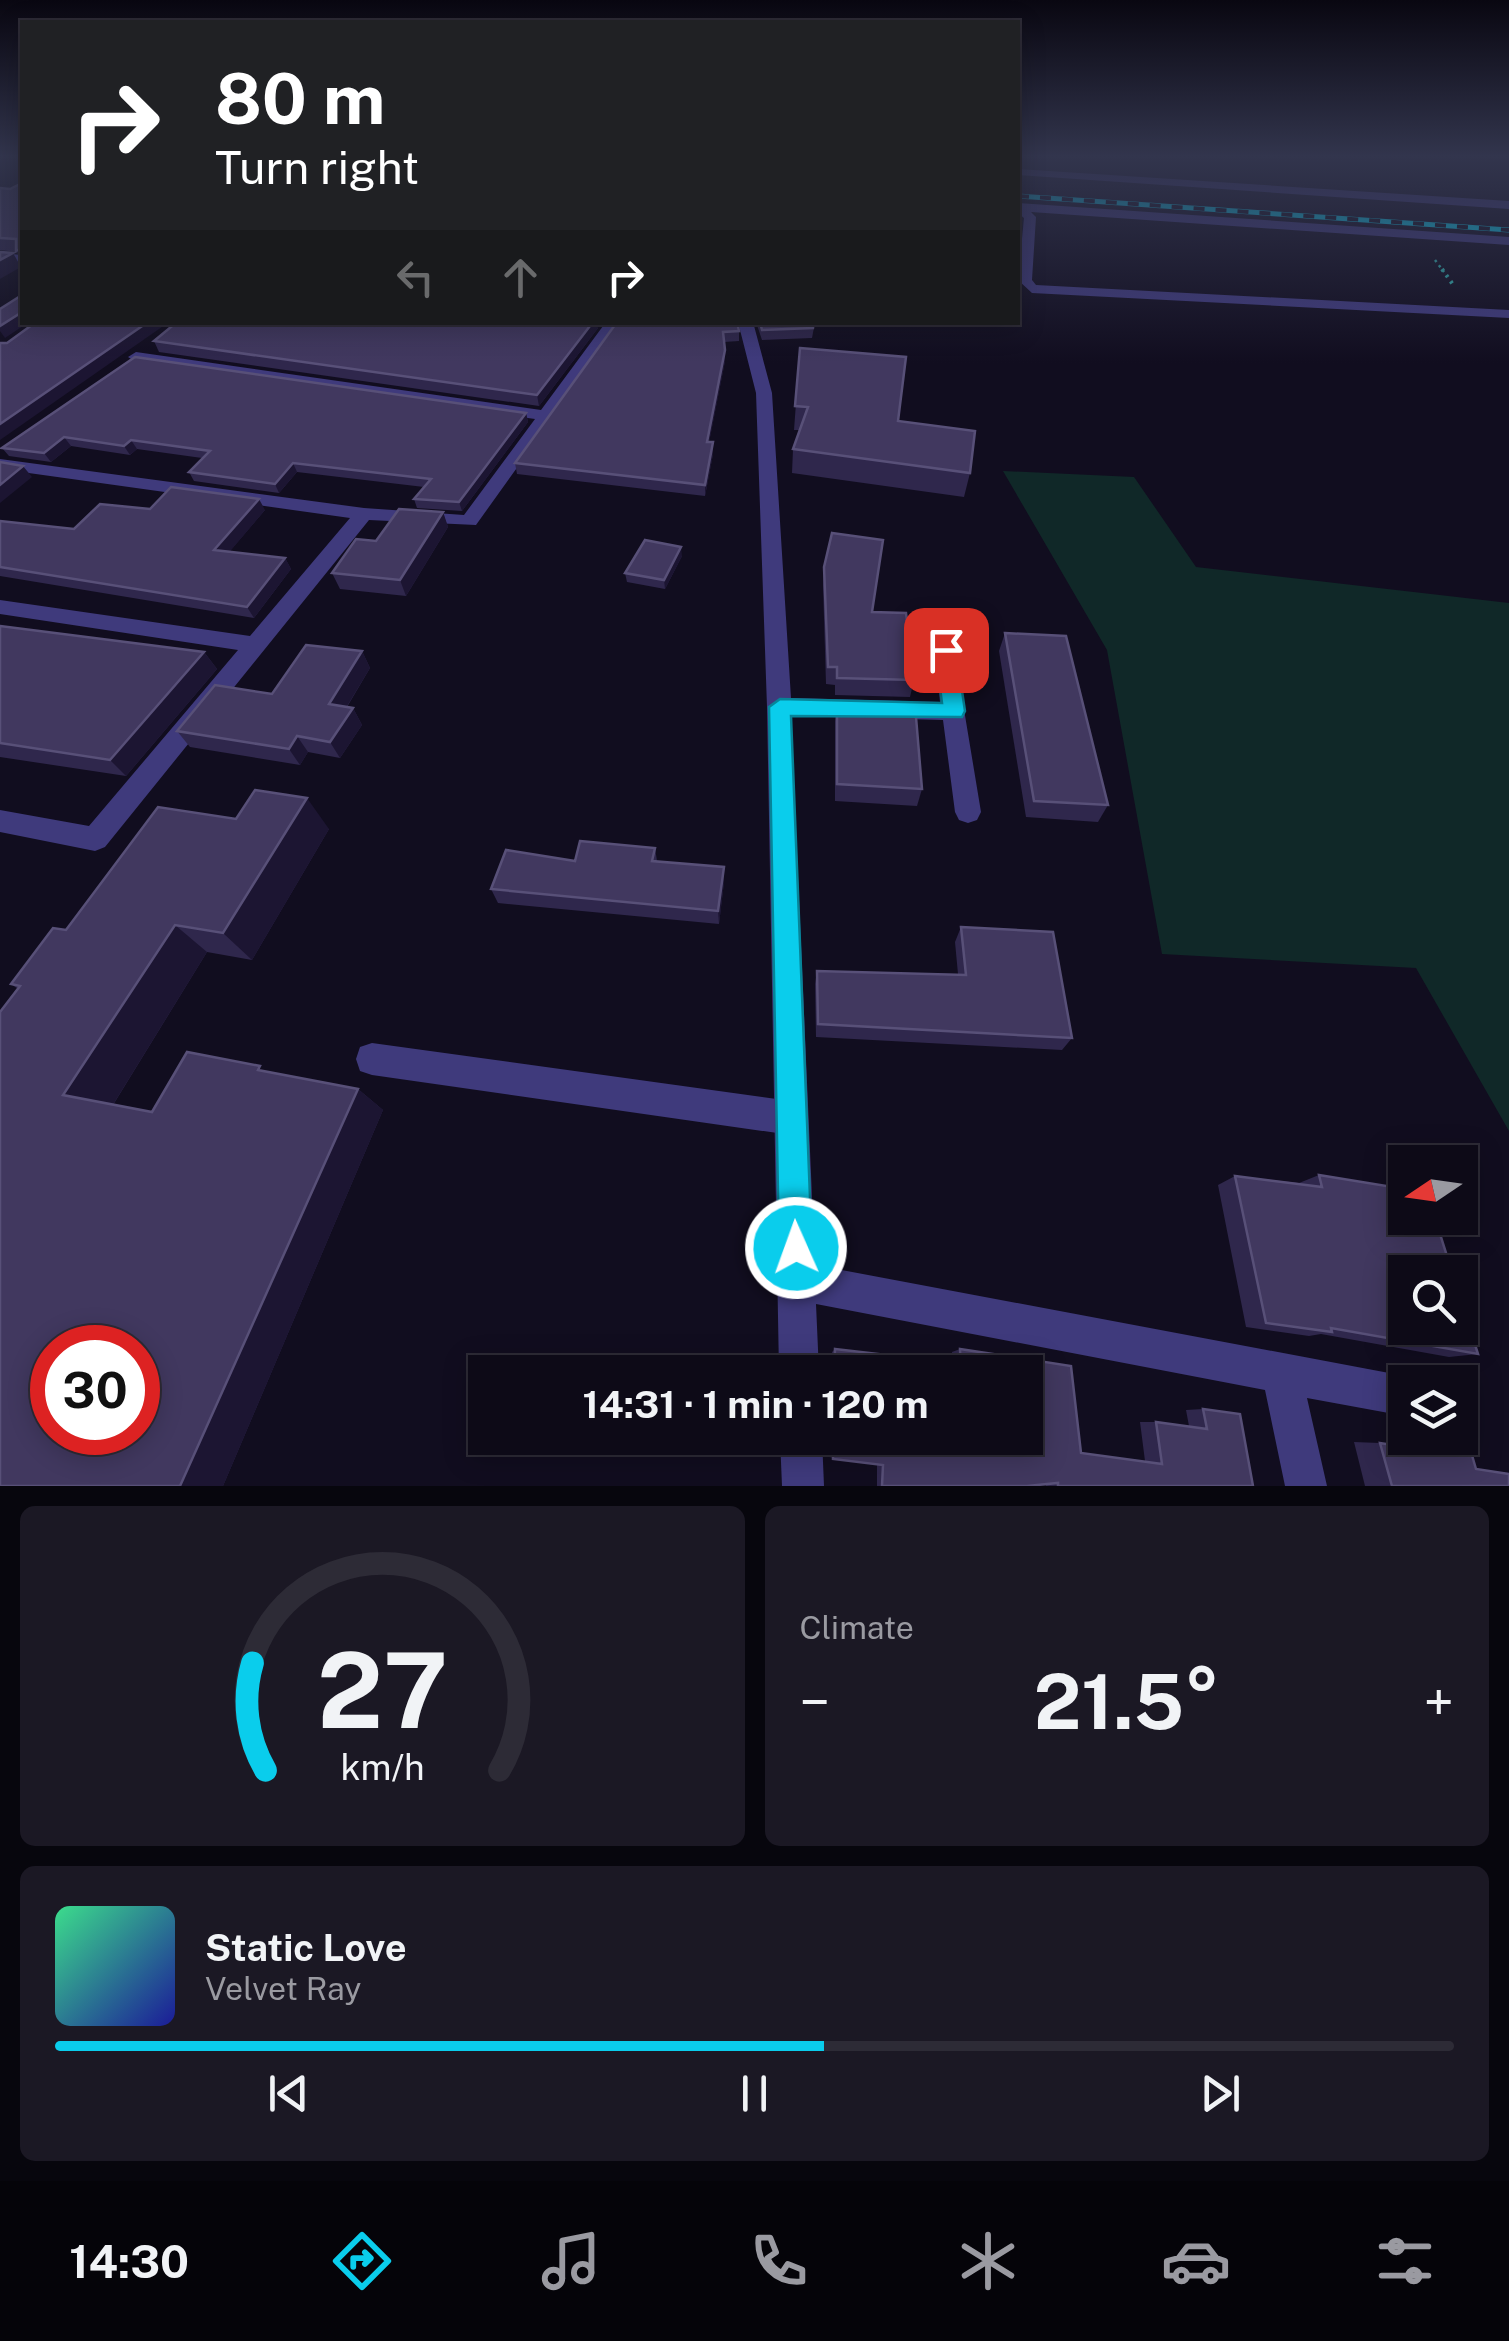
<!DOCTYPE html>
<meta charset="utf-8">
<style>
:root{--surface:#0d0a17;--page:#1b1824;--text:#f1f3f6;--muted:#9a9aa1;--line:#2d2b36;--accent:#0acdec}
body{margin:0;font-family:"Public Sans",sans-serif;background:var(--page);color:var(--text);height:100vh;display:flex;flex-direction:column;font-size:38px;white-space:nowrap}
*{box-sizing:border-box;margin:0}
p{font-size:32px;color:var(--muted)}
.icon{flex:none;width:55px;height:55px;fill:none;stroke:currentColor;stroke-width:2;stroke-linecap:round;stroke-linejoin:round}
.map{position:relative;height:1486px;overflow:hidden}
.sheet{display:flex;flex-direction:column;gap:20px;padding:20px;background:#07060d;flex:1}
.sheet>*{flex:none}
.banner{position:absolute;left:20px;top:20px;width:1000px;height:305px;border-radius:0px;box-shadow:0 5px 25px #0003,0 0 0 2px var(--line);background:#202124;color:#fff;overflow:hidden}
.needle{width:65px;rotate:257deg}
.controls{position:absolute;left:1388px;top:1145px;display:grid;gap:20px}
.controls a{display:grid;place-items:center;width:90px;height:90px;border-radius:0px;background:var(--surface);box-shadow:0 5px 25px #0003,0 0 0 2px var(--line);font-size:50px}
.speed{position:absolute;left:30px;top:1325px;display:flex;gap:20px;font-size:50px;font-weight:700;text-align:center}
.speed>*{display:grid;place-content:center;width:130px;height:130px;border-radius:50%;background:var(--surface);box-shadow:0 5px 25px #0003,0 0 0 2px var(--line);line-height:1}
.speed .limit{border:15px solid #d22;background:#fff;color:#111}
.pin{position:absolute;display:grid;place-items:center;width:85px;height:85px;color:#fff;margin:-42px;border-radius:20px;box-shadow:0 5px 15px #0006}
.me{position:absolute;width:110px;margin:-55px;rotate:358deg;stroke-linejoin:round;filter:drop-shadow(0 0 8px #0008)}
.turn{display:flex;align-items:center;gap:35px;height:210px;padding:0 30px;font-size:45px}
.turn .icon{width:130px;height:130px;stroke-width:2.5}
.turn b{display:block;font-size:70px;line-height:85px}
.lanes{display:flex;align-items:center;height:95px;padding:0 30px;background:#0003;justify-content:center;gap:50px;direction:ltr}
.lanes .off{opacity:.35}
.big{font-size:75px;font-weight:700;line-height:1.1}
.sheet .tile{flex:1;display:flex;flex-direction:column;justify-content:center;gap:15px;min-width:0;padding:0 35px;border-radius:15px;background:var(--page)}
.sheet .dial{align-items:center;gap:0}
.dial svg{height:260px;overflow:visible;fill:none;stroke:var(--line);stroke-width:7;stroke-linecap:round;text-anchor:middle}
.dial text{fill:var(--text);stroke:none}
.song{display:flex;align-items:center;gap:30px}
.cover{width:120px;height:120px;border-radius:15px;background:linear-gradient(135deg,hsl(150 70% 55%),hsl(240 70% 35%))}
.played{height:10px;border-radius:5px;background:linear-gradient(90deg,var(--accent) 55%,var(--line) 55%)}
.keys{display:flex;justify-content:space-around;direction:ltr}
.heat{display:flex;justify-content:space-between;align-items:center;font-size:55px;direction:ltr}
.sheet .tiles{flex:1;display:grid;gap:20px;grid-template-columns:1fr 1fr}
.tile:last-child{grid-column:span 2}
.trip{position:absolute;left:468px;top:1355px;width:575px;height:100px;border-radius:0px;background:var(--surface);box-shadow:0 5px 25px #0003,0 0 0 2px var(--line);font-weight:700;line-height:100px;text-align:center}
.tabs{display:flex;height:160px;justify-content:space-around;align-items:center;background:#050409;color:var(--muted)}
.tabs .icon{width:70px;height:70px}
.tabs .on{color:var(--accent)}
.tabs b{font-size:45px;color:var(--text)}
.map>svg:first-child{display:block}
.green{fill:#102828}
.lines{fill:none;stroke-linecap:round;stroke-linejoin:round}
.path-far1{stroke:#32aba9;stroke-width:2.5;stroke-dasharray:2.5 4;stroke-linecap:butt}
.path{stroke:#32aba9;stroke-width:4;stroke-dasharray:2.5 5;stroke-linecap:butt}
.service{fill:#3f3a7c;fill-rule:evenodd}
.minor{fill:#3f3a7c;fill-rule:evenodd}
.tertiary{fill:#3f3a7c;fill-rule:evenodd}
.rail-casing{stroke:#0acdec;stroke-width:5}
.rail{stroke:#110d1f;stroke-width:4;stroke-dasharray:11;stroke-linecap:butt}
.wall{fill:#2f274c}
.shaded-wall{fill:#1c1532}
.building{fill:#41385f;stroke:#585078;stroke-width:2.5;fill-rule:evenodd}
.route{fill:#0acdec;stroke:#068599;stroke-width:2.5}
</style>
<div class="map">
<svg width="1509" height="1486" viewBox="0 0 1509 1486">
<rect width="100%" height="100%" fill="#110d1f"/>
<polygon class="green" points="1003,471 1134,477 1196,567 1509,603 1509,1131 1416,968 1162,954 1107,650"/>
<g class="lines">
<polyline class="path-far1" points="1435,260 1444,272"/>
<polyline class="path" points="1442,269 1454,286"/>
<polygon class="service" points="372,1043 791,1101 803,1106 808,1118 803,1130 791,1135 372,1075 360,1071 356,1059 360,1047"/>
<g class="minor">
<polygon points="1018,203 1509,237 1509,245 1031,212 1036,217 1032,280 1036,285 1509,310 1509,318 1032,293 1018,280 1024,218 1018,213"/>
<polygon points="0,253 22,255 22,263 0,261"/>
<polygon points="606,322 620,324 476,525 369,520 105,847 95,851 0,832 0,810 89,826 238,650 0,614 0,600 250,636 350,518 0,469 0,459 364,508 464,515 535,419 136,362 128,357 136,352 541,410"/>
<polygon points="738,322 753,322 772,393 791,698 940,702 934,649 937,643 953,643 981,812 977,820 968,823 959,820 955,812 943,720 791,716 815,1265 1405,1376 1419,1382 1405,1382 1405,1416 1307,1398 1327,1486 1285,1486 1265,1390 816,1304 819,1372 779,1372 767,707 756,393"/>
<polygon points="780,1438 822,1438 824,1486 782,1486"/>
</g>
<polygon class="tertiary" points="1018,169 1509,201 1509,209 1018,175"/>
<defs>
<polyline id="rail" points="1018,196 1509,230"/>
</defs>
<use href="#rail" class="rail-casing"/>
<use href="#rail" class="rail"/>
</g>
<g class="wall">
<polygon points="22,183 22,261 17,252 0,250 0,188 10,189"/>
<polygon points="617,322 739,331 739,341 724,342 725,361 709,442 713,442 713,454 705,496 517,474 515,463"/>
<polygon points="756,322 815,322 812,338 762,340"/>
<polygon points="598,328 539,406 159,352 154,341"/>
<polygon points="800,348 898,421 970,473 964,497 792,473 793,449 800,430 794,430"/>
<polygon points="135,357 526,413 528,422 462,511 417,508 414,499 424,487 297,472 279,493 194,481 189,472 202,458 137,449 130,455 71,446 51,462 9,456 2,448"/>
<polygon points="150,509 265,510 229,552 285,558 291,569 254,618 0,576 0,521 74,529"/>
<polygon points="443,512 448,527 406,596 340,589 332,573 376,541"/>
<polygon points="682,556 665,589 627,582 625,573"/>
<polygon points="824,567 872,612 914,680 910,697 835,695 835,685 826,684 823,585"/>
<polygon points="0,626 204,652 217,669 126,776 0,757"/>
<polygon points="1005,633 1108,805 1098,822 1026,817 999,651"/>
<polygon points="362,651 370,668 347,707 353,708 362,725 340,758 308,752 300,765 190,747 177,731 272,694"/>
<polygon points="837,703 922,789 917,806 835,801 835,721"/>
<polygon points="236,819 329,829 252,960 207,952 113,1105 152,1112 268,1072 358,1089 383,1110 223,1486 18,989 11,984 66,930"/>
<polygon points="655,848 657,861 724,882 719,924 498,903 491,889 575,861"/>
<polygon points="961,927 1072,1038 1062,1050 816,1037 815,984 817,971 958,974 955,942"/>
<polygon points="1319,1175 1478,1354 1449,1357 1321,1334 1309,1336 1246,1327 1218,1185 1235,1176 1299,1183"/>
<polygon points="835,1349 878,1365 937,1372 831,1372 832,1352"/>
<polygon points="960,1349 1071,1366 1081,1453 1145,1461 1140,1422 1156,1422 1189,1426 1186,1410 1203,1409 1240,1414 1253,1486 1046,1486 1046,1484 1027,1486 877,1486 877,1464 829,1457 830,1438 1025,1438 1025,1372 953,1372 952,1352"/>
<polygon points="1400,1437 1428,1438 1476,1469 1509,1486 1365,1486 1354,1442 1380,1443 1402,1446"/>
</g>
<g class="shaded-wall">
<polygon points="22,248 22,261 16,251"/>
<polygon points="13,253 21,267 0,279 0,260"/>
<polygon points="22,312 22,322 29,322 5,338 0,331 0,326"/>
<polygon points="148,322 169,322 0,440 0,424"/>
<polygon points="593,322 597,322 598,328 539,406 537,395"/>
<polygon points="725,350 725,361 707,453 707,442"/>
<polygon points="526,413 528,422 462,511 459,502"/>
<polygon points="64,437 71,446 51,462 44,453"/>
<polygon points="131,440 137,449 130,455 124,446"/>
<polygon points="713,442 713,454 705,496 705,485"/>
<polygon points="293,463 297,472 279,493 275,484"/>
<polygon points="23,466 32,477 0,503 0,485"/>
<polygon points="259,499 265,510 221,562 214,550"/>
<polygon points="443,512 448,527 406,596 400,580"/>
<polygon points="681,547 682,556 665,589 664,580"/>
<polygon points="285,558 291,569 254,618 247,607"/>
<polygon points="362,651 370,668 338,721 329,704"/>
<polygon points="204,652 217,669 126,776 110,760"/>
<polygon points="353,708 362,725 340,758 330,742"/>
<polygon points="297,736 308,752 300,765 289,749"/>
<polygon points="307,798 329,829 252,960 223,933"/>
<polygon points="724,867 724,882 719,924 718,911"/>
<polygon points="175,925 207,952 106,1116 63,1095"/>
<polygon points="358,1089 383,1110 223,1486 180,1486"/>
</g>
<g class="building">
<polygon points="22,183 22,248 16,251 16,239 0,238 0,188 10,189"/>
<polygon points="0,252 13,253 0,260"/>
<polygon points="22,295 22,312 0,326 0,309"/>
<polygon points="36,322 148,322 0,424 0,343 7,343"/>
<polygon points="177,322 593,322 537,395 154,341"/>
<polygon points="617,322 737,322 739,331 723,332 725,350 707,442 713,442 705,485 515,463"/>
<polygon points="760,322 814,322 813,328 762,330"/>
<polygon points="800,348 906,357 898,421 975,431 970,473 793,449 808,407 795,406"/>
<polygon points="135,357 526,413 459,502 414,499 431,479 293,463 275,484 189,472 210,451 131,440 124,446 64,437 44,453 2,448"/>
<polygon points="0,462 23,466 0,485"/>
<polygon points="171,487 259,499 214,550 285,558 247,607 0,567 0,521 74,529 100,504 150,509"/>
<polygon points="399,509 443,512 400,580 332,573 356,539 376,541"/>
<polygon points="832,533 883,540 872,612 906,613 914,680 837,678 837,667 828,667 824,567"/>
<polygon points="645,540 681,547 664,580 625,573"/>
<polygon points="0,626 204,652 110,760 0,743"/>
<polygon points="1005,633 1066,636 1108,805 1034,801"/>
<polygon points="306,645 362,651 329,704 353,708 330,742 297,736 289,749 177,731 215,685 272,694"/>
<polygon points="837,703 915,705 922,789 837,784"/>
<path d="M 255,790 L 307,798 L 223,933 L 175,925 L 63,1095 L 152,1112 L 187,1052 L 260,1066 L 258,1070 L 358,1089 L 180,1486 L 0,1486 L 0,1012 L 20,986 L 11,984 L 53,928 L 66,930 L 158,807 L 236,819 ZM 52,1348 L 138,1348 L 138,1432 L 52,1432 Z"/>
<polygon points="580,841 655,848 652,861 724,867 718,911 491,889 506,850 575,861"/>
<polygon points="961,927 1053,932 1072,1038 818,1024 817,971 966,975"/>
<polygon points="1319,1175 1405,1189 1405,1218 1435,1218 1452,1272 1405,1272 1405,1328 1460,1328 1460,1298 1478,1354 1331,1328 1332,1332 1266,1323 1235,1176 1322,1187"/>
<polygon points="835,1349 879,1354 878,1365 937,1372 834,1372"/>
<polygon points="960,1349 1071,1366 1081,1453 1162,1464 1156,1422 1207,1429 1203,1409 1240,1414 1253,1486 1058,1486 1058,1483 1027,1486 882,1486 883,1465 833,1459 833,1438 1025,1438 1025,1372 961,1372"/>
<polygon points="1427,1438 1469,1445 1476,1469 1509,1474 1509,1486 1392,1486 1380,1443 1431,1451"/>
</g>
<linearGradient id="sky" x2="0" y2="1"><stop stop-color="#090711"/><stop offset="0.43" stop-color="#32354d"/><stop offset="1" stop-color="#32354d" stop-opacity="0"/></linearGradient>
<rect width="1509" height="363" fill="url(#sky)"/>
<polygon class="route" points="946,642 956,650 965,711 962,717 791,716 812,1248 807,1260 796,1265 784,1260 779,1248 769,707 780,699 942,703 935,650"/>
</svg>
<div class="controls">
<a><svg class="needle" viewBox="-14 -14 28 28"><path d="M0-13l5 13h-10z" fill="#e53935"/><path d="M0 13l5-13h-10z" fill="#9a9aa1"/></svg></a>
<a><svg class="icon" aria-label="search" viewBox="0 0 24 24"><circle cx="10" cy="10" r="6"/><path d="M15 15l6 6"/></svg></a>
<a><svg class="icon" aria-label="layers" viewBox="0 0 24 24"><path d="M12 4l9 5-9 5-9-5zM3 14l9 5 9-5"/></svg></a>
</div>
<div class="speed"><div class="limit">30</div></div>
<div class="pin" style="left:946px;top:650px;background:#d93025"><svg class="icon" aria-label="arrive" viewBox="0 0 24 24"><path d="M6 21V4h12l-3 4 3 4H6"/></svg></div>
<svg class="me" style="left:796px;top:1248px" viewBox="-20 -20 40 40"><circle r="17" fill="#0acdec" stroke="#fff" stroke-width="3"/><path d="M0-11L8 9 0 5-8 9z" fill="#fff"/></svg>
<div class="trip">14:31 · 1 min · 120 m</div>
<div class="banner">
<div class="turn"><svg class="icon" aria-label="right" viewBox="0 0 24 24"><path d="M7 20v-9h11M14 6l5 5-5 5"/></svg><div><b>80 m</b>Turn right</div></div>
<div class="lanes"><svg class="icon off" aria-label="left" viewBox="0 0 24 24"><path d="M17 20v-9H6M10 6l-5 5 5 5"/></svg><svg class="icon off" aria-label="ahead" viewBox="0 0 24 24"><path d="M12 20V5M6 11l6-6 6 6"/></svg><svg class="icon" aria-label="right" viewBox="0 0 24 24"><path d="M7 20v-9h11M14 6l5 5-5 5"/></svg></div>
</div>
</div>
<section class="sheet">
<div class="tiles">
<div class="tile dial"><svg viewBox="0 0 100 80">
<path d="M14 69A42 42 0 1 1 86 69"/>
<path d="M14 69A42 42 0 0 1 10 36" stroke="#0acdec"/>
<text x="50" y="56" font-size="32" font-weight="700">27</text>
<text x="50" y="72" font-size="11">km/h</text>
</svg></div>
<div class="tile"><p>Climate</p>
<div class="heat"><a>−</a><b class="big">21.5°</b><a>+</a></div>
</div>
<div class="tile">
<div class="song"><i class="cover"></i><div><b>Static Love</b><p>Velvet Ray</p></div></div>
<div class="played"></div>
<div class="keys"><svg class="icon" aria-label="previous" viewBox="0 0 24 24"><path d="M18 5L8 12l10 7zM5 5v14"/></svg><svg class="icon" aria-label="pause" viewBox="0 0 24 24"><path d="M8 5v14M16 5v14"/></svg><svg class="icon" aria-label="next" viewBox="0 0 24 24"><path d="M6 5l10 7-10 7zM19 5v14"/></svg></div>
</div>
</div>
</section>
<nav class="tabs">
<b>14:30</b>
<svg class="icon on" aria-label="directions" viewBox="0 0 24 24"><path d="M12 3l9 9-9 9-9-9zM9 14v-3h6M13 9l2 2-2 2"/></svg>
<svg class="icon" aria-label="music" viewBox="0 0 24 24"><path d="M9 18V5l10-2v13"/><circle cx="6" cy="18" r="3"/><circle cx="16" cy="16" r="3"/></svg>
<svg class="icon" aria-label="phone" viewBox="0 0 24 24"><path d="M5 4h4l2 5-3 2q2 4 5 5l2-3 5 2v4C11 20 4 13 5 4z"/></svg>
<svg class="icon" aria-label="climate" viewBox="0 0 24 24"><path d="M12 3v18M4 7l16 10M4 17L20 7"/></svg>
<svg class="icon" aria-label="car" viewBox="0 0 24 24"><path d="M5 17H2v-5l4-1 3-4h7l3 4 3 1v5h-3M9 17h6M6 11h13"/><circle cx="7" cy="17" r="2"/><circle cx="17" cy="17" r="2"/></svg>
<svg class="icon" aria-label="filters" viewBox="0 0 24 24"><path d="M4 7h16M4 17h16"/><circle cx="9" cy="7" r="2"/><circle cx="15" cy="17" r="2"/></svg>
</nav>
